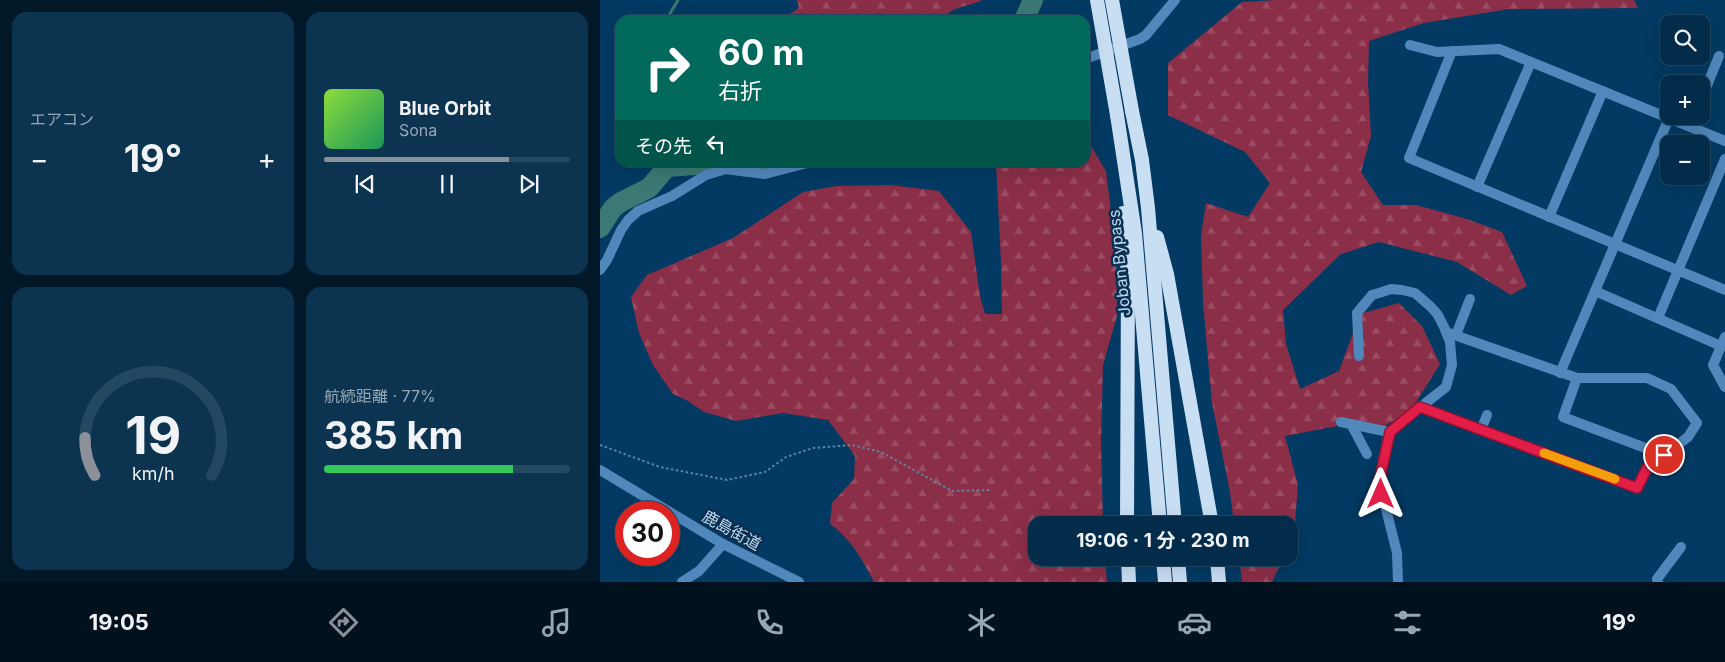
<!DOCTYPE html>
<html lang="ja">
<meta charset="utf-8">
<style>
:root{--surface:#022c4a;--page:#0c3451;--text:#f1f3f6;--muted:#96a7b5;--line:#234862;--accent:#8c9099}
body{margin:0;font-family:Inter,"Noto Sans JP",sans-serif;background:var(--page);color:var(--text);height:100vh;display:flex;flex-direction:column;font-size:19px;white-space:nowrap}
*{box-sizing:border-box;margin:0}
p{font-size:16px;color:var(--muted)}
.icon{flex:none;width:28px;height:28px;fill:none;stroke:currentColor;stroke-width:2;stroke-linecap:round;stroke-linejoin:round}
.map{position:relative;flex:1;overflow:hidden}
.details{display:flex;flex-direction:column;gap:12px;padding:12px;background:#011829;width:600px}
.details>*{flex:none}
.top-card{position:absolute;left:15px;top:15px;width:475px;height:152px;border-radius:15px;box-shadow:0 5px 20px #0002,0 0 0 1px var(--line);background:#00695c;color:#fff;overflow:hidden}
.buttons{position:absolute;left:1060px;top:15px;display:grid;gap:10px}
.buttons a{display:grid;place-items:center;width:50px;height:50px;border-radius:10px;background:var(--surface);box-shadow:0 5px 20px #0002,0 0 0 1px var(--line);font-size:25px}
.speed{position:absolute;left:15px;top:501px;display:flex;gap:10px;font-size:25px;font-weight:700;text-align:center}
.speed>*{display:grid;place-content:center;width:65px;height:65px;border-radius:50%;background:var(--surface);box-shadow:0 5px 20px #0002,0 0 0 1px var(--line);line-height:1}
.speed .limit{border:8px solid #d22;background:#fff;color:#111}
.pin{position:absolute;display:grid;place-items:center;width:42px;height:42px;color:#fff;margin:-21px;border:2px solid #fff;border-radius:50%;box-shadow:0 1px 5px #0007}
.me{position:absolute;width:55px;margin:-28px;rotate:0deg;stroke-linejoin:round;filter:drop-shadow(0 0 4px #0008)}
.turn{display:flex;align-items:center;gap:18px;height:105px;padding:0 20px;font-size:22px}
.turn .icon{width:65px;height:65px;stroke-width:2.5}
.turn b{display:block;font-size:35px;line-height:42px}
.then{display:flex;align-items:center;height:48px;padding:0 20px;background:#0003;gap:10px;font-size:19px}
.big{font-size:38px;font-weight:700;line-height:1.1}
.details .tile{flex:1;display:flex;flex-direction:column;justify-content:center;gap:8px;min-width:0;padding:0 18px;border-radius:15px;background:var(--page)}
.details .dial{align-items:center;gap:0}
.dial svg{height:130px;overflow:visible;fill:none;stroke:var(--line);stroke-width:7;stroke-linecap:round;text-anchor:middle}
.dial text{fill:var(--text);stroke:none}
.song{display:flex;align-items:center;gap:15px}
.cover{width:60px;height:60px;border-radius:8px;background:linear-gradient(135deg,hsl(90 70% 55%),hsl(150 70% 35%))}
.played{height:5px;border-radius:2px;background:linear-gradient(90deg,var(--accent) 75%,var(--line) 75%)}
.keys{display:flex;justify-content:space-around;direction:ltr}
.heat{display:flex;justify-content:space-between;align-items:center;font-size:28px;direction:ltr}
.charge{height:8px;border-radius:4px;background:linear-gradient(90deg,#34c759 77%,var(--line) 0)}
.details .tiles{flex:1;display:grid;gap:12px;grid-template-columns:repeat(2,1fr)}
.trip{position:absolute;left:428px;top:516px;width:270px;height:50px;border-radius:15px;background:var(--surface);box-shadow:0 5px 20px #0002,0 0 0 1px var(--line);font-weight:700;line-height:50px;text-align:center}
.dock{display:flex;height:80px;justify-content:space-around;align-items:center;background:#01121e;color:var(--muted)}
.dock .icon{width:35px;height:35px}
.dock .selected{color:var(--accent)}
.dock b{font-size:22px;color:var(--text)}
main{display:flex;flex:1;min-height:0}
.map>svg:first-child{display:block}
.forest{fill:url(#forest-firs)}
.lines{fill:none;stroke-linecap:round;stroke-linejoin:round}
.stream{stroke:#3c7974;stroke-width:3}
.river{stroke:#3c7974;stroke-width:20}
.path{stroke:#5a83a5;stroke-width:2;stroke-dasharray:2.5 2.5;stroke-linecap:butt}
.minor{stroke:#5088bc;stroke-width:10}
.tertiary{stroke:#5088bc;stroke-width:10}
.trunk{stroke:#c8def3;stroke-width:14}
.trunk-bridge{stroke:#c8def3;stroke-width:14}
.route-casing{stroke:#92132f;stroke-width:12}
.route{stroke:#e11d48;stroke-width:9}
.slow{stroke:#f59e0b;stroke-width:9}
.labels{text-anchor:middle;dominant-baseline:central;stroke-width:5;stroke-linejoin:round;paint-order:stroke}
.street-label{font-size:16px;fill:#c0d9f2;stroke:#093050}
</style>
<main>
<section class="details">
<div class="tiles">
<div class="tile"><p>エアコン</p>
<div class="heat"><a>−</a><b class="big">19°</b><a>+</a></div>
</div>
<div class="tile">
<div class="song"><i class="cover"></i><div><b>Blue Orbit</b><p>Sona</p></div></div>
<div class="played"></div>
<div class="keys"><svg class="icon" aria-label="previous" viewBox="0 0 24 24"><path d="M18 5L8 12l10 7zM5 5v14"/></svg><svg class="icon" aria-label="pause" viewBox="0 0 24 24"><path d="M8 5v14M16 5v14"/></svg><svg class="icon" aria-label="next" viewBox="0 0 24 24"><path d="M6 5l10 7-10 7zM19 5v14"/></svg></div>
</div>
<div class="tile dial"><svg viewBox="0 0 100 80">
<path d="M14 69A42 42 0 1 1 86 69"/>
<path d="M14 69A42 42 0 0 1 8 46" stroke="#8c9099"/>
<text x="50" y="56" font-size="32" font-weight="700">19</text>
<text x="50" y="72" font-size="11">km/h</text>
</svg></div>
<div class="tile"><p>航続距離 · 77%</p><b class="big">385 km</b><div class="charge"></div></div>
</div>
</section>
<div class="map">
<svg width="1125" height="582" viewBox="0 0 1125 582">
<defs>
<pattern id="forest-firs" width="22" height="20" patternUnits="userSpaceOnUse" patternTransform="scale(1.25)"><rect width="22" height="20" fill="#8b2e47"/><path d="M5 1l3.5 6h-7zM16 11l3.5 6h-7z" fill="#9a4c62"/></pattern>
</defs>
<rect width="100%" height="100%" fill="#033a63"/>
<g class="forest">
<path d="M 197,0 L 382,0 C 365,8 355,5 340,20 L 180,20 L 199,8 Z"/>
<polygon points="675,0 1034,0 1038,8 909,9 824,23 769,41 768,82 771,136 761,172 783,205 816,205 867,219 902,232 927,286 911,295 857,262 779,242 741,254 683,310 686,344 700,389 739,371 760,314 799,303 822,326 840,364 811,410 772,434 748,424 685,436 698,485 694,535 689,546 689,525 634,525 630,492 612,403 603,303 601,235 606,203 648,217 670,183 645,152 568,115 568,63 642,2"/>
<path d="M 485,136 L 506,171 L 516,251 L 517,316 L 503,365 L 501,443 L 503,525 L 436,525 L 436,558 L 505,558 L 507,582 L 274,582 C 263,560 250,538 230,524 L 232,503 L 254,479 L 255,456 L 228,420 L 183,413 L 136,421 L 104,412 L 88,401 L 73,394 L 53,365 L 39,333 L 31,297 L 47,275 L 133,238 L 203,192 L 236,186 L 291,185 L 339,191 L 371,232 L 380,296 L 385,314 L 402,314 L 401,263 L 396,163 L 485,162 Z"/>
<polygon points="639,558 683,558 672,582 642,582"/>
</g>
<g class="lines">
<g class="stream">
<polyline points="69,20 68,17 78,0"/>
<polyline points="71,166 72,162"/>
</g>
<g class="river">
<polyline points="424,20 433,0"/>
<polyline points="0,228 13,208 21,202 49,188 67,167 122,163 149,167 178,162"/>
</g>
<polyline class="path" points="0,445 60,467 127,480 165,472 186,457 213,448 252,445 281,452 352,491 390,490"/>
<g class="minor">
<polyline points="810,45 837,52 899,49 1125,141"/>
<polyline points="852,51 809,158 1125,290"/>
<polyline points="485,59 540,39 546,35 575,0"/>
<polyline points="1101,100 1119,56"/>
<polyline points="877,187 931,62"/>
<polyline points="949,217 1003,91"/>
<polyline points="0,270 7,260 21,230 28,220 38,211 72,196 106,175 126,169 165,174 211,162"/>
<polyline points="995,291 1121,346"/>
<polyline points="1058,318 1125,159"/>
<polyline points="856,335 870,299"/>
<polyline points="1125,337 1113,365 1125,387"/>
<polyline points="759,356 757,313 772,295 779,293 791,289 802,290 815,293 831,307 838,315 844,327 850,342 852,365 846,387 789,432 788,437 779,481 797,553 798,582"/>
<polyline points="960,373 1069,118"/>
<polyline points="977,378 963,417 1064,455"/>
<polyline points="820,407 1037,488 1047,468 1088,437 1097,423 1071,389 1047,378 977,378 846,332"/>
<polyline points="741,422 789,432"/>
<polyline points="751,424 767,454"/>
<polyline points="881,430 887,415"/>
<polyline points="1058,582 1057,579 1081,547"/>
</g>
<g class="tertiary">
<polyline points="0,470 123,544 199,582"/>
<polyline points="82,582 99,571 123,544"/>
</g>
<g class="trunk">
<polyline points="532,111 542,160 548,208 575,525"/>
<polyline points="517,115 535,233 560,525"/>
<polyline points="523,213 528,274 527,525"/>
<polyline points="557,237 567,274 612,525"/>
<polyline points="528,558 529,582"/>
<polyline points="563,558 565,582"/>
<polyline points="578,558 580,582"/>
<polyline points="617,558 619,582"/>
</g>
<g class="trunk-bridge">
<polyline points="497,0 517,115"/>
<polyline points="512,0 532,111"/>
</g>
</g>
<g class="lines">
<defs>
<polyline id="route" points="781,494 779,482 790,432 820,407 1037,488 1047,468 1064,455"/>
</defs>
<use href="#route" class="route-casing"/>
<use href="#route" class="route"/>
<polyline class="slow" points="944,453 1015,479"/>
</g>
<g class="labels">
<g class="street-label">
<text transform="translate(519 263) rotate(-96)">Joban Bypass</text>
<text transform="translate(132 530) rotate(29)">鹿島街道</text>
</g>
</g>
</svg>
<div class="buttons">
<a><svg class="icon" aria-label="search" viewBox="0 0 24 24"><circle cx="10" cy="10" r="6"/><path d="M15 15l6 6"/></svg></a>
<a>+</a>
<a>−</a>
</div>
<div class="speed"><div class="limit">30</div></div>
<div class="pin" style="left:1064px;top:455px;background:#d93025"><svg class="icon" aria-label="arrive" viewBox="0 0 24 24"><path d="M6 21V4h12l-3 4 3 4H6"/></svg></div>
<svg class="me" style="left:781px;top:494px" viewBox="-20 -20 40 40"><path d="M0-17L14 15 0 8-14 15z" fill="#e11d48" stroke="#fff" stroke-width="4"/></svg>
<div class="trip">19:06 · 1 分 · 230 m</div>
<div class="top-card">
<div class="turn"><svg class="icon" aria-label="right" viewBox="0 0 24 24"><path d="M7 20v-9h11M14 6l5 5-5 5"/></svg><div><b>60 m</b>右折</div></div>
<div class="then">その先<svg class="icon" aria-label="left" viewBox="0 0 24 24"><path d="M17 20v-9H6M10 6l-5 5 5 5"/></svg></div>
</div>
</div>
</main>
<nav class="dock">
<b>19:05</b>
<svg class="icon selected" aria-label="directions" viewBox="0 0 24 24"><path d="M12 3l9 9-9 9-9-9zM9 14v-3h6M13 9l2 2-2 2"/></svg>
<svg class="icon" aria-label="music" viewBox="0 0 24 24"><path d="M9 18V5l10-2v13"/><circle cx="6" cy="18" r="3"/><circle cx="16" cy="16" r="3"/></svg>
<svg class="icon" aria-label="phone" viewBox="0 0 24 24"><path d="M5 4h4l2 5-3 2q2 4 5 5l2-3 5 2v4C11 20 4 13 5 4z"/></svg>
<svg class="icon" aria-label="climate" viewBox="0 0 24 24"><path d="M12 3v18M4 7l16 10M4 17L20 7"/></svg>
<svg class="icon" aria-label="car" viewBox="0 0 24 24"><path d="M5 17H2v-5l4-1 3-4h7l3 4 3 1v5h-3M9 17h6M6 11h13"/><circle cx="7" cy="17" r="2"/><circle cx="17" cy="17" r="2"/></svg>
<svg class="icon" aria-label="filters" viewBox="0 0 24 24"><path d="M4 7h16M4 17h16"/><circle cx="9" cy="7" r="2"/><circle cx="15" cy="17" r="2"/></svg>
<b>19°</b>
</nav>
